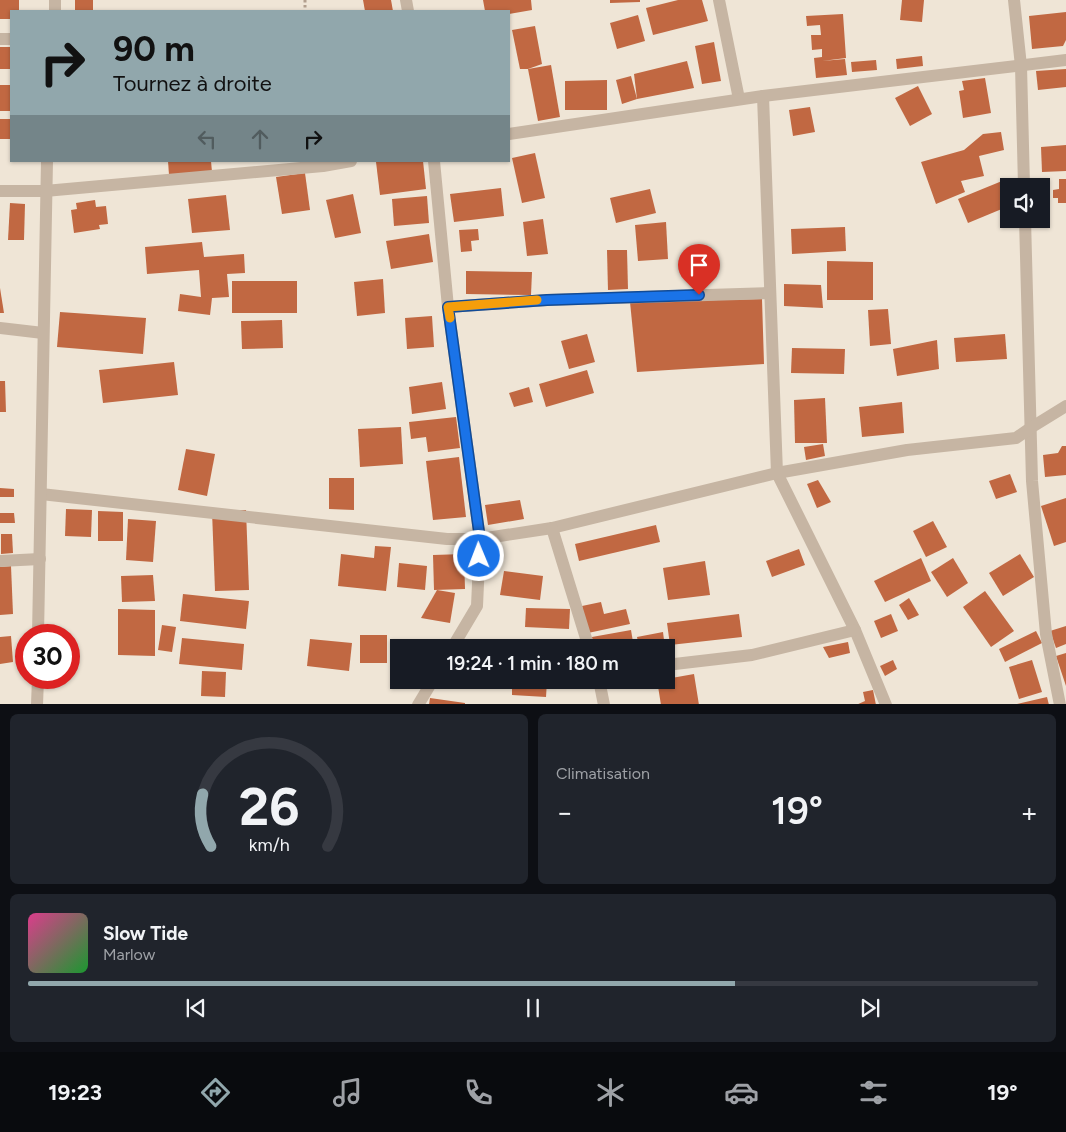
<!DOCTYPE html>
<html lang="fr">
<meta charset="utf-8">
<style>
:root{--surface:#171b24;--page:#20242c;--text:#f1f3f6;--muted:#9ea1a6;--line:#363941;--accent:#91a7ac}
body{margin:0;font-family:Figtree,sans-serif;background:var(--page);color:var(--text);height:100vh;display:flex;flex-direction:column;font-size:19px;white-space:nowrap}
*{box-sizing:border-box;margin:0}
p{font-size:16px;color:var(--muted)}
.icon{flex:none;width:28px;height:28px;fill:none;stroke:currentColor;stroke-width:2;stroke-linecap:round;stroke-linejoin:round}
.map{position:relative;height:704px;overflow:hidden}
.details{display:flex;flex-direction:column;gap:10px;padding:10px;background:#0d0f14;flex:1}
.details>*{flex:none}
.top-card{position:absolute;left:10px;top:10px;width:500px;height:152px;border-radius:0px;box-shadow:0 1px 4px #0004;background:#91a7ac;color:#111;overflow:hidden}
.fabs{position:absolute;left:1000px;top:178px;display:grid;gap:10px}
.fabs a{display:grid;place-items:center;width:50px;height:50px;border-radius:0px;background:var(--surface);box-shadow:0 1px 4px #0004;font-size:25px}
.speed{position:absolute;left:15px;top:624px;display:flex;gap:10px;font-size:25px;font-weight:700;text-align:center}
.speed>*{display:grid;place-content:center;width:65px;height:65px;border-radius:50%;background:var(--surface);box-shadow:0 1px 4px #0004;line-height:1}
.speed .limit{border:8px solid #d22;background:#fff;color:#111}
.pin{position:absolute;display:grid;place-items:center;width:42px;height:42px;color:#fff;margin:-51px -21px;border-radius:50% 50% 50% 0;rotate:-45deg;box-shadow:0 0 5px #0007}
.pin .icon{rotate:45deg}
.me{position:absolute;width:55px;margin:-28px;rotate:359deg;stroke-linejoin:round;filter:drop-shadow(0 0 4px #0008)}
.turn{display:flex;align-items:center;gap:18px;height:105px;padding:0 20px;font-size:22px}
.turn .icon{width:65px;height:65px;stroke-width:2.5}
.turn b{display:block;font-size:35px;line-height:42px}
.lanes{display:flex;align-items:center;height:48px;padding:0 20px;background:#0003;justify-content:center;gap:25px;direction:ltr}
.lanes .off{opacity:.35}
.big{font-size:38px;font-weight:600;line-height:1.1}
.details .widget{flex:1;display:flex;flex-direction:column;justify-content:center;gap:8px;min-width:0;padding:0 18px;border-radius:8px;background:var(--page)}
.details .dial{align-items:center;gap:0}
.dial svg{height:130px;overflow:visible;fill:none;stroke:var(--line);stroke-width:7;stroke-linecap:round;text-anchor:middle}
.dial text{fill:var(--text);stroke:none}
.song{display:flex;align-items:center;gap:15px}
.cover{width:60px;height:60px;border-radius:8px;background:linear-gradient(135deg,hsl(330 70% 55%),hsl(130 70% 35%))}
.played{height:5px;border-radius:2px;background:linear-gradient(90deg,var(--accent) 70%,var(--line) 70%)}
.keys{display:flex;justify-content:space-around;direction:ltr}
.heat{display:flex;justify-content:space-between;align-items:center;font-size:28px;direction:ltr}
.details .tiles{flex:1;display:grid;gap:10px;grid-template-columns:1fr 1fr}
.widget:last-child{grid-column:span 2}
.trip{position:absolute;left:390px;top:639px;width:285px;height:50px;border-radius:0px;background:var(--surface);box-shadow:0 1px 4px #0004;font-weight:600;line-height:50px;text-align:center}
.dock{display:flex;height:80px;justify-content:space-around;align-items:center;background:#090b0e;color:var(--muted)}
.dock .icon{width:35px;height:35px}
.dock .current{color:var(--accent)}
.dock b{font-size:22px;color:var(--text)}
.map>svg:first-child{display:block}
.building{fill:#c16842}
.lines{fill:none;stroke-linecap:round;stroke-linejoin:round}
.path{stroke:#b29f8e;stroke-width:3;stroke-dasharray:2.5 2.5;stroke-linecap:butt}
.minor{stroke:#c6b5a3;stroke-width:12}
.route-casing{stroke:#114b97;stroke-width:12}
.route{stroke:#1a73e8;stroke-width:9}
.slow{stroke:#f59e0b;stroke-width:9}
</style>
<div class="map">
<svg width="1066" height="705" viewBox="0 0 1066 705">
<rect width="100%" height="100%" fill="#efe5d6"/>
<g class="building">
<polygon points="0,0 19,0 19,11 11,11 11,19 0,19"/>
<rect x="75" y="0" width="18" height="10"/>
<polygon points="363,0 391,0 393,11 365,11"/>
<polygon points="483,0 531,0 532,10 509,14 509,11 485,11"/>
<polygon points="610,0 640,0 640,2 610,3"/>
<polygon points="678,0 702,0 708,21 653,35 646,8"/>
<polygon points="902,0 924,0 922,22 900,20"/>
<polygon points="1066,12 1066,40 1063,46 1032,49 1029,16"/>
<polygon points="843,14 846,58 822,61 845,59 847,75 816,78 814,58 822,57 822,49 812,50 811,35 821,35 820,25 807,26 806,16"/>
<polygon points="638,15 645,41 617,49 610,23"/>
<polygon points="535,26 542,64 528,69 520,69 512,30"/>
<polygon points="714,42 721,81 702,84 695,46"/>
<rect x="0" y="47" width="11" height="22"/>
<polygon points="922,56 923,66 897,69 896,59"/>
<polygon points="876,60 877,70 852,72 851,62"/>
<polygon points="687,61 694,88 637,99 634,74"/>
<polygon points="551,65 560,117 538,121 528,69"/>
<polygon points="1066,69 1066,87 1038,90 1036,71"/>
<polygon points="631,76 637,99 622,104 616,80"/>
<polygon points="985,78 991,113 963,118 959,91 964,90 962,81"/>
<polygon points="607,80 607,110 565,110 565,81"/>
<rect x="0" y="85" width="11" height="26"/>
<polygon points="918,86 932,114 910,126 895,98"/>
<polygon points="810,107 815,132 793,136 789,110"/>
<rect x="0" y="119" width="11" height="20"/>
<polygon points="1001,132 1004,150 979,156 984,176 961,181 965,192 936,204 921,162 964,150 983,134"/>
<polygon points="1066,145 1066,171 1042,172 1041,147"/>
<polygon points="535,153 545,198 522,203 512,158"/>
<polygon points="168,161 211,161 212,172 169,175"/>
<polygon points="386,161 423,161 426,189 380,195 376,162"/>
<polygon points="305,173 310,210 282,214 276,177"/>
<polygon points="1059,179 1066,179 1066,203 1058,203 1058,198 1053,198 1053,190 1059,189"/>
<polygon points="1002,181 1009,197 1009,206 968,223 958,199"/>
<polygon points="501,188 504,216 454,222 450,194"/>
<polygon points="650,189 656,213 616,223 610,198"/>
<polygon points="353,194 361,233 335,238 326,200"/>
<polygon points="226,195 230,230 192,233 188,199"/>
<polygon points="427,196 429,223 394,226 392,199"/>
<polygon points="95,200 96,207 106,206 108,224 99,225 100,229 74,233 71,210 77,209 76,203"/>
<polygon points="10,203 25,204 24,240 8,240"/>
<polygon points="543,219 548,254 527,256 523,222"/>
<polygon points="666,222 668,259 638,261 635,225"/>
<polygon points="845,227 846,251 792,254 791,229"/>
<polygon points="478,229 479,240 471,241 472,251 461,252 459,230"/>
<polygon points="429,234 433,262 391,269 386,241"/>
<polygon points="202,242 204,257 244,254 245,273 227,274 229,297 212,298 210,315 178,311 180,294 201,297 199,270 147,274 145,247"/>
<polygon points="607,250 627,250 628,289 608,290"/>
<polygon points="827,261 873,262 873,300 827,300"/>
<polygon points="466,271 532,272 531,295 466,294"/>
<polygon points="383,279 385,313 357,316 354,282"/>
<rect x="232" y="281" width="65" height="32"/>
<polygon points="784,284 821,285 823,308 784,306"/>
<polygon points="0,288 4,313 0,313"/>
<polygon points="762,299 764,364 637,372 630,302"/>
<polygon points="888,309 891,344 870,346 868,310"/>
<polygon points="60,312 146,318 143,354 57,347"/>
<polygon points="432,316 434,347 407,349 405,318"/>
<polygon points="282,320 283,348 242,349 241,321"/>
<polygon points="587,334 595,362 569,369 561,341"/>
<polygon points="1005,334 1007,359 956,362 954,338"/>
<polygon points="937,340 939,369 897,376 893,349"/>
<polygon points="792,348 845,349 844,374 791,373"/>
<polygon points="174,362 178,395 103,403 99,370"/>
<polygon points="587,370 594,393 546,407 539,384"/>
<polygon points="0,381 5,381 6,412 0,412"/>
<polygon points="442,382 446,409 412,414 409,387"/>
<polygon points="529,387 533,402 514,407 509,393"/>
<polygon points="825,398 827,443 795,443 794,400"/>
<polygon points="902,402 904,433 862,437 859,407"/>
<polygon points="456,417 460,448 428,452 426,437 411,439 409,422"/>
<polygon points="401,427 403,464 360,467 358,429"/>
<polygon points="823,444 825,456 806,460 804,447"/>
<polygon points="1062,446 1066,446 1066,475 1045,477 1043,455 1058,453"/>
<polygon points="186,449 215,454 207,496 178,490"/>
<polygon points="459,457 466,517 433,520 426,461"/>
<polygon points="1010,474 1017,492 996,499 989,481"/>
<polygon points="329,478 354,478 354,510 329,509"/>
<polygon points="818,480 831,502 817,508 807,484"/>
<polygon points="0,488 14,489 14,497 0,497"/>
<polygon points="1066,498 1066,542 1054,546 1041,506"/>
<polygon points="520,500 524,519 488,525 485,505"/>
<polygon points="66,509 92,510 91,537 65,536"/>
<polygon points="246,510 249,590 215,591 212,511"/>
<polygon points="98,511 123,512 123,541 98,541"/>
<polygon points="0,513 14,513 15,523 0,523"/>
<polygon points="128,519 156,521 153,562 126,560"/>
<polygon points="933,521 947,547 926,557 913,531"/>
<polygon points="656,525 660,542 579,561 575,544"/>
<polygon points="1,534 12,534 13,553 1,554"/>
<polygon points="375,546 391,547 386,591 338,586 341,554 374,558"/>
<polygon points="799,549 805,565 772,577 766,561"/>
<polygon points="464,554 465,589 434,590 433,555"/>
<polygon points="1020,554 1034,577 1003,596 989,573"/>
<polygon points="921,558 931,581 885,602 874,581"/>
<polygon points="953,558 968,583 947,597 931,572"/>
<polygon points="705,561 710,595 668,600 663,568"/>
<polygon points="399,563 427,566 425,590 397,587"/>
<polygon points="11,566 13,614 0,615 0,567"/>
<polygon points="504,571 543,576 540,600 500,595"/>
<polygon points="153,575 155,601 122,602 121,576"/>
<polygon points="437,590 455,593 450,623 421,618"/>
<polygon points="985,591 1014,631 991,647 963,607"/>
<polygon points="183,594 249,601 246,629 180,621"/>
<polygon points="909,598 919,615 908,620 899,605"/>
<polygon points="601,602 604,614 626,609 630,624 588,633 582,606"/>
<polygon points="526,608 570,609 569,629 525,627"/>
<polygon points="118,609 155,610 155,656 118,655"/>
<polygon points="739,614 742,637 670,645 667,623"/>
<polygon points="891,614 898,631 881,638 874,621"/>
<polygon points="162,625 176,627 172,652 158,650"/>
<polygon points="1066,626 1066,644 1056,648 1050,631"/>
<polygon points="631,630 634,648 594,648 592,637"/>
<polygon points="1036,631 1042,643 1005,662 999,649"/>
<polygon points="663,632 665,648 639,648 637,637"/>
<rect x="360" y="635" width="27" height="28"/>
<polygon points="11,636 13,662 0,664 0,637"/>
<polygon points="182,638 244,644 242,670 179,664"/>
<polygon points="310,639 352,643 349,671 307,666"/>
<polygon points="848,642 850,653 829,658 823,647"/>
<polygon points="1066,653 1066,686 1056,656"/>
<polygon points="893,660 897,669 885,676 880,666"/>
<polygon points="1032,660 1042,692 1019,699 1009,667"/>
<polygon points="202,671 226,672 225,697 201,696"/>
<polygon points="694,674 699,705 661,705 657,680 666,680 666,679"/>
<polygon points="512,680 547,680 546,697 512,695"/>
<polygon points="873,690 876,705 856,705 865,701 863,692"/>
<polygon points="1047,697 1049,705 1017,705 1017,704"/>
<polygon points="430,698 465,703 465,705 429,705"/>
</g>
<g class="lines">
<polyline class="path" points="305,0 305,11"/>
<g class="minor">
<polyline points="406,0 408,11"/>
<polyline points="719,0 739,99"/>
<polyline points="1014,0 1021,66 1024,186"/>
<polyline points="55,11 55,0"/>
<polyline points="0,39 11,39"/>
<polyline points="763,96 777,473 855,630 886,705"/>
<polyline points="509,134 763,96 1066,60"/>
<polyline points="434,161 448,307 480,539 477,606 452,648"/>
<polyline points="0,191 45,191 323,166 351,161"/>
<polyline points="1025,219 1032,481 1046,634 1060,705"/>
<polyline points="448,307 547,300 770,293"/>
<polyline points="0,328 43,333"/>
<polyline points="41,494 447,539 480,539 552,528 777,473 907,450 1016,438 1032,427 1066,406"/>
<polyline points="552,528 589,648"/>
<polyline points="0,561 40,559"/>
<polyline points="38,635 47,161"/>
<polyline points="666,665 752,655 855,630"/>
<polyline points="599,680 604,705"/>
<polyline points="37,705 38,678"/>
<polyline points="418,705 433,680"/>
</g>
</g>
<g class="lines">
<defs>
<polyline id="route" points="479,556 480,539 448,307 547,300 699,295"/>
</defs>
<use href="#route" class="route-casing"/>
<use href="#route" class="route"/>
<polyline class="slow" points="450,318 448,307 537,300"/>
</g>
</svg>
<div class="fabs">
<a><svg class="icon" aria-label="sound" viewBox="0 0 24 24"><path d="M4 9h4l5-4v14l-5-4H4zM17 9q2 3 0 6"/></svg></a>
</div>
<div class="speed"><div class="limit">30</div></div>
<div class="pin" style="left:699px;top:295px;background:#d93025"><svg class="icon" aria-label="arrive" viewBox="0 0 24 24"><path d="M6 21V4h12l-3 4 3 4H6"/></svg></div>
<svg class="me" style="left:479px;top:556px" viewBox="-20 -20 40 40"><circle r="17" fill="#1a73e8" stroke="#fff" stroke-width="3"/><path d="M0-11L8 9 0 5-8 9z" fill="#fff"/></svg>
<div class="trip">19:24 · 1 min · 180 m</div>
<div class="top-card">
<div class="turn"><svg class="icon" aria-label="right" viewBox="0 0 24 24"><path d="M7 20v-9h11M14 6l5 5-5 5"/></svg><div><b>90 m</b>Tournez à droite</div></div>
<div class="lanes"><svg class="icon off" aria-label="left" viewBox="0 0 24 24"><path d="M17 20v-9H6M10 6l-5 5 5 5"/></svg><svg class="icon off" aria-label="ahead" viewBox="0 0 24 24"><path d="M12 20V5M6 11l6-6 6 6"/></svg><svg class="icon" aria-label="right" viewBox="0 0 24 24"><path d="M7 20v-9h11M14 6l5 5-5 5"/></svg></div>
</div>
</div>
<section class="details">
<div class="tiles">
<div class="widget dial"><svg viewBox="0 0 100 80">
<path d="M14 69A42 42 0 1 1 86 69"/>
<path d="M14 69A42 42 0 0 1 9 37" stroke="#91a7ac"/>
<text x="50" y="56" font-size="32" font-weight="700">26</text>
<text x="50" y="72" font-size="11">km/h</text>
</svg></div>
<div class="widget"><p>Climatisation</p>
<div class="heat"><a>−</a><b class="big">19°</b><a>+</a></div>
</div>
<div class="widget">
<div class="song"><i class="cover"></i><div><b>Slow Tide</b><p>Marlow</p></div></div>
<div class="played"></div>
<div class="keys"><svg class="icon" aria-label="previous" viewBox="0 0 24 24"><path d="M18 5L8 12l10 7zM5 5v14"/></svg><svg class="icon" aria-label="pause" viewBox="0 0 24 24"><path d="M8 5v14M16 5v14"/></svg><svg class="icon" aria-label="next" viewBox="0 0 24 24"><path d="M6 5l10 7-10 7zM19 5v14"/></svg></div>
</div>
</div>
</section>
<nav class="dock">
<b>19:23</b>
<svg class="icon current" aria-label="directions" viewBox="0 0 24 24"><path d="M12 3l9 9-9 9-9-9zM9 14v-3h6M13 9l2 2-2 2"/></svg>
<svg class="icon" aria-label="music" viewBox="0 0 24 24"><path d="M9 18V5l10-2v13"/><circle cx="6" cy="18" r="3"/><circle cx="16" cy="16" r="3"/></svg>
<svg class="icon" aria-label="phone" viewBox="0 0 24 24"><path d="M5 4h4l2 5-3 2q2 4 5 5l2-3 5 2v4C11 20 4 13 5 4z"/></svg>
<svg class="icon" aria-label="climate" viewBox="0 0 24 24"><path d="M12 3v18M4 7l16 10M4 17L20 7"/></svg>
<svg class="icon" aria-label="car" viewBox="0 0 24 24"><path d="M5 17H2v-5l4-1 3-4h7l3 4 3 1v5h-3M9 17h6M6 11h13"/><circle cx="7" cy="17" r="2"/><circle cx="17" cy="17" r="2"/></svg>
<svg class="icon" aria-label="filters" viewBox="0 0 24 24"><path d="M4 7h16M4 17h16"/><circle cx="9" cy="7" r="2"/><circle cx="15" cy="17" r="2"/></svg>
<b>19°</b>
</nav>
